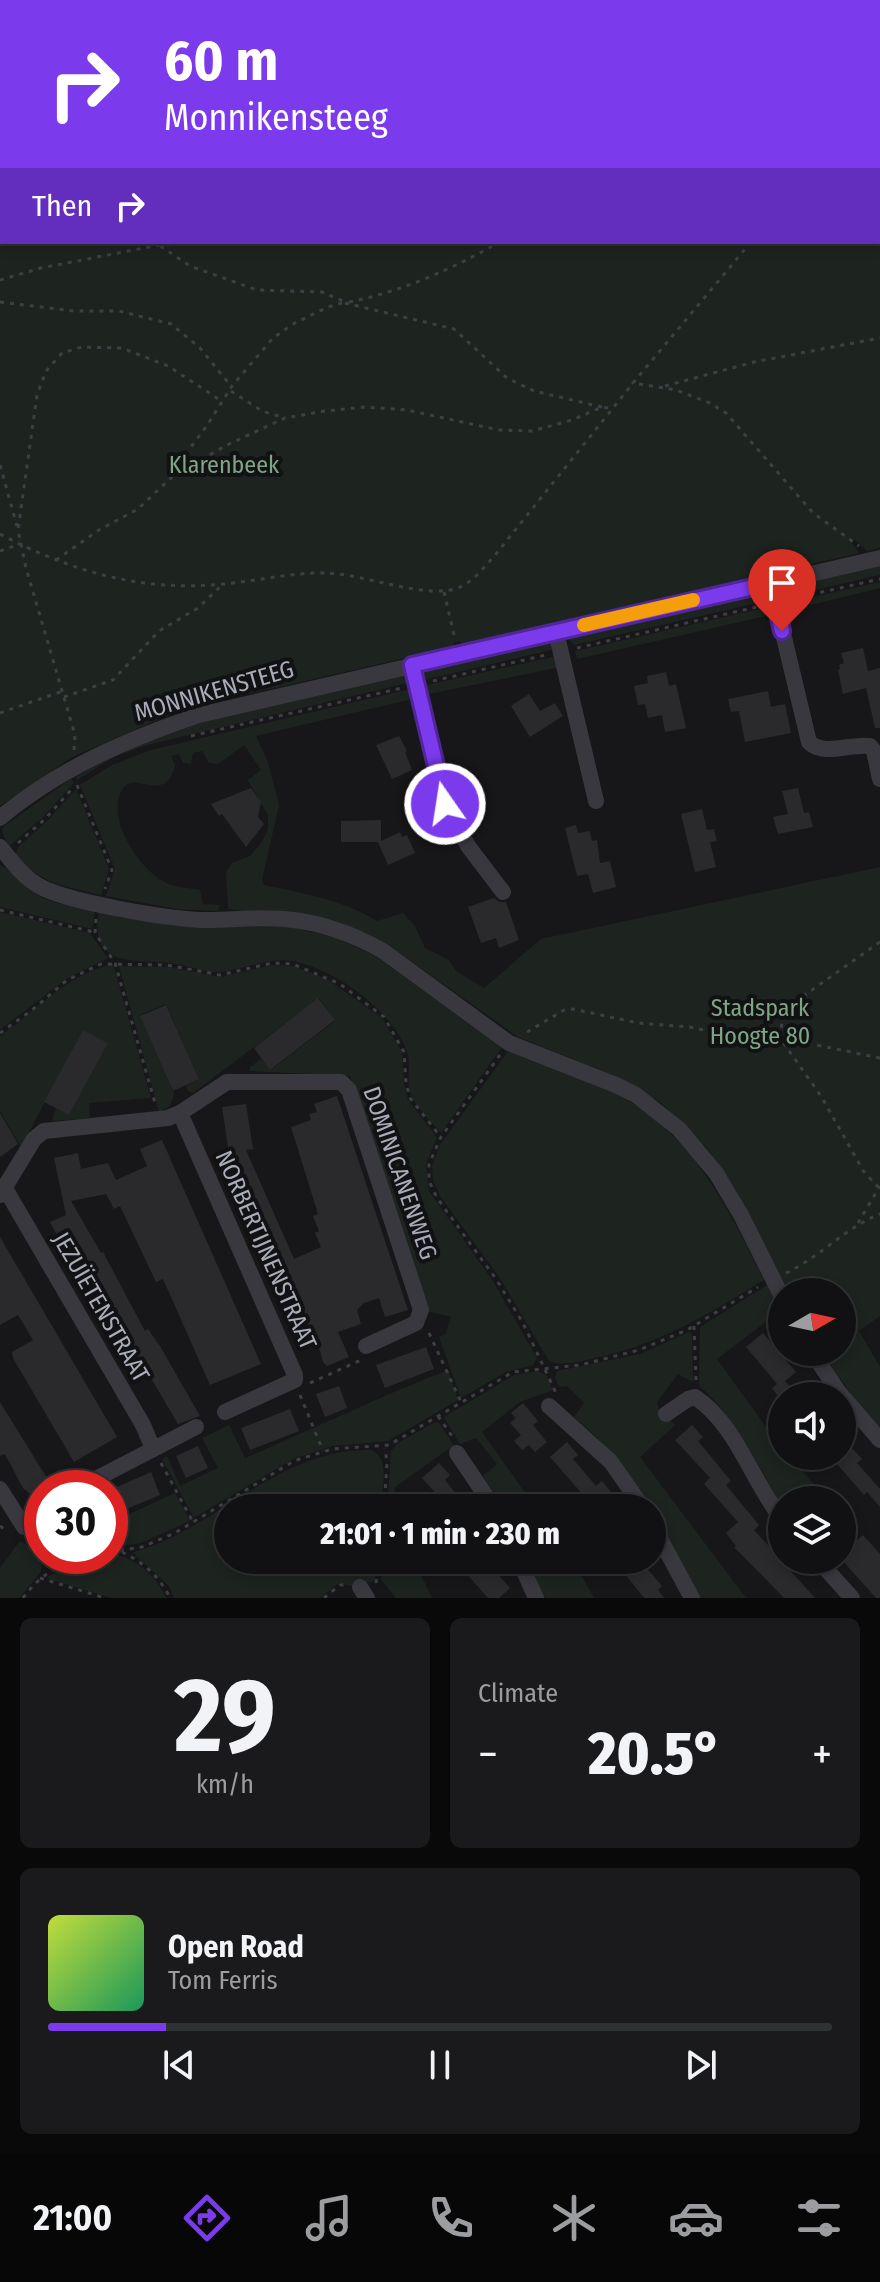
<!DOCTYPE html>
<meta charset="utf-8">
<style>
:root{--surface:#111113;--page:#1a1a1c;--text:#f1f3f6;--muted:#9c9da0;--line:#303133;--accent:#7c3aed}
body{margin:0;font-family:"Fira Sans Condensed",sans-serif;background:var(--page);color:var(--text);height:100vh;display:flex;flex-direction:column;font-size:30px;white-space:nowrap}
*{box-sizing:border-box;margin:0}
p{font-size:26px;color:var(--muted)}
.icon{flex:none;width:44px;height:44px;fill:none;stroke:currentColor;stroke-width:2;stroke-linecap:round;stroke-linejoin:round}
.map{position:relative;height:1598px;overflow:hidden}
.details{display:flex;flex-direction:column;gap:20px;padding:20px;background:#09090a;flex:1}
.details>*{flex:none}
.banner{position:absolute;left:0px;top:0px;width:880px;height:244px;box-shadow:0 4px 12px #0003,0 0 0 2px var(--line);background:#7c3aed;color:#fff;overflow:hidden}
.needle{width:52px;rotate:81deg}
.buttons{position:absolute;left:768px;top:1278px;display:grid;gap:16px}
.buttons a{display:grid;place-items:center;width:88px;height:88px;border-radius:50%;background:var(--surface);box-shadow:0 4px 12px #0003,0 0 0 2px var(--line);font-size:40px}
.speed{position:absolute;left:24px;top:1470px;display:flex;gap:16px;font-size:40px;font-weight:700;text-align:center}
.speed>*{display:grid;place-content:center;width:104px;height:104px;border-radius:50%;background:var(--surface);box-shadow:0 4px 12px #0003,0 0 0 2px var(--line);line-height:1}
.speed .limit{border:12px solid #d22;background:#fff;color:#111}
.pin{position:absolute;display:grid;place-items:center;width:68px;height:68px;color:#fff;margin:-82px -34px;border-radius:50% 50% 50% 0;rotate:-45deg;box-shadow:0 0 8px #0007}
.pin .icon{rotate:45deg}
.me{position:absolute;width:88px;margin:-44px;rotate:347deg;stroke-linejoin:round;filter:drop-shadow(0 0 6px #0008)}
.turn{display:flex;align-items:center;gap:28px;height:168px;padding:0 32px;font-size:36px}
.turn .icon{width:104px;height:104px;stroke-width:2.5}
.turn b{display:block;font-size:56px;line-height:68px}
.then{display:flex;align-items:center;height:76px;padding:0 32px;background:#0003;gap:16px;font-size:30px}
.big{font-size:60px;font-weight:800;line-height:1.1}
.details .tile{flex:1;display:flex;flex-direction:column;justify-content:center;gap:12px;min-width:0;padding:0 28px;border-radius:12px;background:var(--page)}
.details .dial{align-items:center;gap:0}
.dial b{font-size:104px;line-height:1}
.song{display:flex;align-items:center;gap:24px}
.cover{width:96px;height:96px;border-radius:12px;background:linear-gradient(135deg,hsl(70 70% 55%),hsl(150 70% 35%))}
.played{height:8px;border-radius:4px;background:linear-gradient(90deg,var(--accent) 15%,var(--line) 15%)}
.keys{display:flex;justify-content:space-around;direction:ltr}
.heat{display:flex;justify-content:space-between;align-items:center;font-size:44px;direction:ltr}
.details .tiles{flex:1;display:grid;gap:20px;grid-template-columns:1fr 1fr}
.tile:last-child{grid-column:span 2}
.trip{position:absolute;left:214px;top:1494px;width:452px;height:80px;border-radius:40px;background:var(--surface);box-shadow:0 4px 12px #0003,0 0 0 2px var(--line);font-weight:800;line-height:80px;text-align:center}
.menu{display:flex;height:128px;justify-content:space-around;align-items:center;background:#070708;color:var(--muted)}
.menu .icon{width:56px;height:56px}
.menu .active{color:var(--accent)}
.menu b{font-size:36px;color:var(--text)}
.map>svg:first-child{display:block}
.green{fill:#1d241f;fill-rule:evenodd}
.building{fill:#2a2a2d}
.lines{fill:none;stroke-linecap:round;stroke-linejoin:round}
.path{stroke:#3e3f45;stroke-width:3;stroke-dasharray:4 6;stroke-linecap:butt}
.minor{stroke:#38383e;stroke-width:16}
.route-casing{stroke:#51269a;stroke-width:20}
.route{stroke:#7c3aed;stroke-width:14}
.slow{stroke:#f59e0b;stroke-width:14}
.labels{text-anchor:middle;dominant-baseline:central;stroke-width:8;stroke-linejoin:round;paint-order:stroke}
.park-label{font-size:24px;fill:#7fa586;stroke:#121214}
.street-label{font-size:24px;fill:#a9acb9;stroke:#121214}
</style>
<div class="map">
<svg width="880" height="1598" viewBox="0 0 880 1598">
<rect width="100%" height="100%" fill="#171719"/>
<g class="green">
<path d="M 0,0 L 880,0 L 880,548 L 867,551 L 855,540 L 851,542 L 859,553 L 463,644 L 459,641 L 454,642 L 453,647 L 196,706 L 155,721 L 72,757 L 0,806 ZM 2,2 L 878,2 L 878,242 L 2,242 Z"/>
<polygon points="880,566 880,575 780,598 778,589"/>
<polygon points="880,582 880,588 782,612 781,604"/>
<polygon points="768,591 771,600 574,645 568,637"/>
<polygon points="773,606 775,614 577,659 575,651"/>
<polygon points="553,641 555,649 420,681 418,672"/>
<polygon points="557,656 561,667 424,695 422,686"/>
<path d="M 411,674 L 412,682 L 147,745 L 114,757 L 77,780 L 76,777 C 176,716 298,699 411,674 Z"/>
<path d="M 414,688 L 416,698 L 256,736 L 268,762 L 279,805 L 262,880 L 264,885 C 306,894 340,899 377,921 L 403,913 L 415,926 L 425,948 L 449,960 L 456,971 L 484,988 L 541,939 L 880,867 L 880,1316 L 859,1331 L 880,1367 L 880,1428 L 861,1407 L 821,1352 L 842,1352 L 842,1292 L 788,1292 L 722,1169 L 706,1147 L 661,1103 L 620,1078 L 518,1037 L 387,944 C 355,927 322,914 285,911 C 266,909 246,912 228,909 L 226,872 L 232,863 L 250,856 L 262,842 L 268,829 L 268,815 L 248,780 L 261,770 L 244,745 L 218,764 L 209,763 L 202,751 L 193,753 L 191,764 L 183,763 L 179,754 L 171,756 L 175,765 C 164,809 132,764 120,794 C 108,823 142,874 169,884 C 179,888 190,888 200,890 L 203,904 L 220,905 L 218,911 L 177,909 L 106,896 L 115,869 L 80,785 L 112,765 L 151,750 Z"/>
<polygon points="71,779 74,783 43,817 9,846 2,832 4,826"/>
<path d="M 76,789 L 109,869 L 101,895 C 69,887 35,883 16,854 L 18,847 L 47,821 Z"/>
<path d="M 0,865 C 13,870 22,886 34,893 C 52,905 75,906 95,911 L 92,929 L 0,907 Z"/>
<path d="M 99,911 L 287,926 L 336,938 L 377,957 L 502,1047 L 441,1133 C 430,1120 412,1104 409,1088 C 407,1076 411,1063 407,1052 C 393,1011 338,972 297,962 C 270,955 246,970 219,972 C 205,973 191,966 177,964 C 140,958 88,972 99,911 Z"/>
<polygon points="0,912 90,933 108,958 66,979 0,1030"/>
<path d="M 113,964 L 151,1098 L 89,1103 L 90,1118 L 52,1121 L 56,1108 L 69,1115 L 108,1043 L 83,1030 L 21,1147 L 0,1111 L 0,1036 C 36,1010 68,974 113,964 Z"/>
<polygon points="272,965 293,966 327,979 382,1018 402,1052 404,1084 408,1100 437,1137 426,1164 429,1191 493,1281 537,1358 533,1365 506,1372 461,1398 439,1337 446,1333 451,1317 428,1311 350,1076 250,1071 250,1067 261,1059 271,1070 335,1021 319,998 193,1093 188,1091 186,1086 199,1079 166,1004 140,1015 174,1094 170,1106 159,1112 119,966 167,967 221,977"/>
<path d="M 508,1051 C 542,1065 578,1075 611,1091 C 690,1130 727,1205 764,1280 C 709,1314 656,1346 591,1359 C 578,1362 562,1366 549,1361 L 499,1277 L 440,1196 L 433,1180 L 432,1166 L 440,1145 Z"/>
<path d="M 767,1285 L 780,1311 L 717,1359 L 782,1449 L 782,1456 L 789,1456 L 828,1500 L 782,1500 L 782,1507 C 758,1466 736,1416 699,1386 L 700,1327 Z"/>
<path d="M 689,1332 L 692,1335 L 693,1382 L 678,1374 L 657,1402 L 658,1407 L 675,1425 L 640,1457 L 746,1598 L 700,1598 C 662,1527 638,1469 574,1417 L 584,1403 L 567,1386 L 559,1387 L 555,1378 L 557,1371 L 640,1354 Z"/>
<path d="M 448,1370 L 458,1400 L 388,1441 L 332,1446 L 293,1459 L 194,1518 L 162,1459 L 167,1456 L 180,1486 L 218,1468 L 202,1438 L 229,1425 L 245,1458 C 313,1429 379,1397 448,1370 Z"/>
<polygon points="538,1371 546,1375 553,1390 520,1402 482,1432 536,1508 503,1508 483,1476 497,1464 476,1438 460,1444 444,1417 514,1375"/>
<polygon points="435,1422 439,1423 455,1447 444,1452 394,1488 399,1508 387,1508 391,1451 398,1443"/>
<path d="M 371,1450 C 391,1459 382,1489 380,1508 L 228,1508 L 228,1560 L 377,1560 L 375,1581 L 351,1586 L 339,1583 L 320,1598 L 174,1598 L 168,1585 L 136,1556 L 134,1552 C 219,1528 278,1448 371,1450 Z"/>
<polygon points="175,1493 190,1521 141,1543 110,1548 110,1523"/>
<path d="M 20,1541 C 32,1547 43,1558 41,1572 L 19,1598 L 0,1598 L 0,1568 Z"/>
<path d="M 114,1554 C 137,1559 157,1577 166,1598 L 112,1598 L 46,1578 L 77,1561 Z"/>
<polygon points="383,1560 414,1560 432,1598 396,1598 381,1580"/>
<polygon points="528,1560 573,1560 594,1598 545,1598"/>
</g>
<g class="building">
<polygon points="863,648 868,671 880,668 880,728 875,728 866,688 843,694 838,670 840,669 839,665 844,663 841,653"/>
<polygon points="666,672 669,686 676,684 686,728 665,732 662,715 648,718 645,704 638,705 634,686 648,683 647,676"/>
<polygon points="768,691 771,707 785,704 791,733 745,742 739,711 731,712 728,699"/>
<polygon points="529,694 540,711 555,703 563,716 530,737 511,706"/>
<polygon points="399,736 407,751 405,752 412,770 392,779 376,745"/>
<polygon points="251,788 261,802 258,817 264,824 246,847 222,814 219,816 211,804"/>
<polygon points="798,788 804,813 809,812 813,827 778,834 773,817 788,814 782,791"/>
<polygon points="702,809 707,830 714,829 717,841 710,842 716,867 695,872 681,814"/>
<polygon points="381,820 381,841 400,832 402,837 407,835 415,853 388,865 378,842 341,842 341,821"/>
<polygon points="576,825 578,833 590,831 592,841 597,840 600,863 610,861 616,887 593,893 588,874 577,876 565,828"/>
<polygon points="494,898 500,902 506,902 519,940 499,948 496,938 481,943 468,907"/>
<polygon points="318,998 335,1020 270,1070 254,1048"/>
<polygon points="166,1005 199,1079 173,1091 140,1016"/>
<polygon points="83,1030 108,1043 69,1115 44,1102"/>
<polygon points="337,1096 408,1310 385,1317 379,1298 364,1303 357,1310 361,1324 338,1332 349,1357 327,1366 323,1362 319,1347 317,1347 313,1332 311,1333 306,1317 295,1323 278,1278 276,1279 233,1177 231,1178 226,1162 230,1161 222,1107 246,1104 253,1149 246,1150 294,1259 321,1247 315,1233 319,1231 313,1216 318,1214 291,1127 311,1120 309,1114 317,1112 314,1104"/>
<polygon points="0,1113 18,1144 0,1157"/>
<polygon points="162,1140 261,1364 210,1385 163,1279 156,1282 120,1206 114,1209 106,1194 71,1201 101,1253 103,1252 145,1331 148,1329 160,1346 200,1416 178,1424 145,1368 134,1374 129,1359 127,1360 50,1222 66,1215 54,1158 78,1153 81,1169 108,1163 116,1180 147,1166 140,1149"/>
<polygon points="0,1237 117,1437 74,1462 13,1358 12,1352 33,1340 18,1315 0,1325"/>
<polygon points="763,1333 796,1372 785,1381 798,1396 778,1396 772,1388 777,1384 746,1347"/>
<polygon points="426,1347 434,1369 385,1388 376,1365"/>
<polygon points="339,1386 347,1408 325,1417 316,1394"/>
<polygon points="0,1402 53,1488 42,1488 42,1520 30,1494 23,1488 5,1454 0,1456"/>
<polygon points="523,1403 538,1421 533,1425 547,1442 535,1452 529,1445 522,1450 514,1441 521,1435 510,1423 516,1418 511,1413"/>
<polygon points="290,1409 299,1431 250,1450 241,1428"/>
<polygon points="692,1425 703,1437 698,1441 731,1481 726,1485 759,1525 754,1530 782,1560 797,1560 788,1568 815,1598 784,1598 734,1547 736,1546 726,1533 738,1522 704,1484 710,1478 675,1440"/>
<polygon points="567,1442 578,1455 573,1459 596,1486 602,1481 612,1493 607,1498 616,1508 586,1508 579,1500 584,1496 550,1457"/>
<polygon points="198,1446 208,1468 186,1478 176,1456"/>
<polygon points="851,1447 862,1459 857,1463 880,1489 880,1507 867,1492 864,1495 830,1456 842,1456"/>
<polygon points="439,1463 450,1475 445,1480 467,1508 449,1508 422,1478"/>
<polygon points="151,1472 160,1495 110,1516 110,1490"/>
<polygon points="863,1535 880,1554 880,1598 876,1598 842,1560 842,1553"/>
<polygon points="478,1560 494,1560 501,1568 496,1572 510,1588 499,1598 488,1598 465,1572"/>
<polygon points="614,1560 640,1560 662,1586 658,1590 664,1598 644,1598"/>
</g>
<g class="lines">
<g class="path">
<polyline points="635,0 637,2"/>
<polyline points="825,0 825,2"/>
<polyline points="155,2 155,0"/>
<polyline points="503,2 504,0"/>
<polyline points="565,2 567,0"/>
<polyline points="460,242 547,242"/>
<polyline points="751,242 633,383 676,390 710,403 726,413 813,513 859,546"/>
<polyline points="0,280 41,268 159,245 256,242"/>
<polyline points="0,302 74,311 119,311 171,324 200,348 231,386"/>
<path d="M 349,302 C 400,292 450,270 496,244"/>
<polyline points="345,303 454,329 507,378 534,391 602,407"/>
<polyline points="665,386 754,362 880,338"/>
<polyline points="231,391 262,411 285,418"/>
<polyline points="0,465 17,526"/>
<polyline points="175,474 229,444 285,418 325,411 365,407 407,410 499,430 532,431 572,420 602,407 614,409"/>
<path d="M 0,534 C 72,572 142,592 224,584 C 258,581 292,572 327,573 C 363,574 430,601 460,587 C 475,580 485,566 496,554 L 633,383"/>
<polyline points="0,551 20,544"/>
<polyline points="56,560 99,530 138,509 174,475 178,464 206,427 232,386 273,338 293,324 328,307 345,302 322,292 257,290 190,266 159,245"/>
<polyline points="444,592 455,639"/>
<polyline points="791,599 880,579"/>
<polyline points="577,648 761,606"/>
<polyline points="433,681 546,655"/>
<polyline points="64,697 113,680 159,631 198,608 223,584"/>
<polyline points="0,713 63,691"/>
<polyline points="191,736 402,688"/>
<polyline points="74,750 75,735 26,568 18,530 37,395 46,371 62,353 82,347 122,348 168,366 223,402"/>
<polyline points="77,785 112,870 105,889"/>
<polyline points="18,843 45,819 72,789"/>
<polyline points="0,910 94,932"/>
<polyline points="96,919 95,933 115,963 155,1103"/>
<polyline points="880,942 792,1004 782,1022 780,1038 821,1096 864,1172 880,1189"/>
<polyline points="527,1032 564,1010 573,1009 638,1023 689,1027 739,1037 773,1036 880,1058"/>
<polyline points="0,1033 32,1010 67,980 101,964 167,965 220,975 272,963 293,964 340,984 384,1017 404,1052 406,1083 410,1098 440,1136"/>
<polyline points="500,1055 441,1137 429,1164 429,1181 437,1198 496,1279 523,1323 556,1393"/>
<polyline points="858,1223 880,1186"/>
<path d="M 786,1273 C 820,1257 845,1228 880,1214"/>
<polyline points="694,1326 696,1381"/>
<polyline points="429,1333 461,1402"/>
<polyline points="310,1383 361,1360"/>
<polyline points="300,1395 323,1451"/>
<polyline points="438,1416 454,1439"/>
<polyline points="161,1463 193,1522"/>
<polyline points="384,1508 387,1463 385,1448"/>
<polyline points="0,1526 7,1531"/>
<polyline points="33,1541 42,1555"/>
<polyline points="110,1552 142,1547 175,1533 294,1461 332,1449 389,1445 513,1372 580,1365 639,1350 687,1330 758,1287"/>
<path d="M 122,1552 C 143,1562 160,1577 170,1598"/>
<polyline points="43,1556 52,1569"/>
<polyline points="40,1578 105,1598"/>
<polyline points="376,1583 380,1560"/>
<path d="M 23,1598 C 39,1576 59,1563 86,1556"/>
<polyline points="324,1598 340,1585 346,1585"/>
</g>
<g class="minor">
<path d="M 771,583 L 809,742 C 823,757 852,743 870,746 L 874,751 L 880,779"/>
<polyline points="556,632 596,801"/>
<polyline points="412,665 445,804 468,846 503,892"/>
<path d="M 0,818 C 58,769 128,739 199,715 L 880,558"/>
<path d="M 0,847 C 12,861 22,876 39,886 C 67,902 164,918 200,920 C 228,921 256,916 285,919 C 319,922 353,934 383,951 L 509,1043 L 616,1085 L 636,1095 L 679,1129 L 716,1173 L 741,1215 L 782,1297"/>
<polyline points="180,1113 295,1375 295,1380 225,1412"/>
<polyline points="6,1190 143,1425 153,1449"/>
<polyline points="0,1195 34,1139 44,1131 168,1118 180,1113 227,1082 341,1082 349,1090 421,1310 416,1323 366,1346"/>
<polyline points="812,1352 838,1391 880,1440"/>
<polyline points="549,1406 611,1462 643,1508"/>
<path d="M 666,1414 L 688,1399 L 695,1397 C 737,1425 751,1480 782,1519"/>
<polyline points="457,1453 494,1508"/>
<polyline points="88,1483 196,1427"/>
<polyline points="0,1489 24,1527"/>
<polyline points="652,1524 692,1598"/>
<polyline points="519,1560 536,1598"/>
<polyline points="818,1560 852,1598"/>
<polyline points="360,1587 367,1598"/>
</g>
</g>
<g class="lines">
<defs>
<polyline id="route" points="445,804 412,665 771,583 782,631"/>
</defs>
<use href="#route" class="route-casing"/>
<use href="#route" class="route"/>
<polyline class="slow" points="584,625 693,600"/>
</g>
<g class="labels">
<g class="park-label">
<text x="224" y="465">Klarenbeek</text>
<text x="760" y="1008">Stadspark<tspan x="760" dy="28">Hoogte 80</tspan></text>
</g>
<g class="street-label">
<text transform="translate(214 691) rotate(-16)">MONNIKENSTEEG</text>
<text transform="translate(400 1173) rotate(71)">DOMINICANENWEG</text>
<text transform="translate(266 1250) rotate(66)">NORBERTIJNENSTRAAT</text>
<text transform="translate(101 1307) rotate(60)">JEZUÏETENSTRAAT</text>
</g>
</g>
</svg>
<div class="buttons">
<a><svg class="needle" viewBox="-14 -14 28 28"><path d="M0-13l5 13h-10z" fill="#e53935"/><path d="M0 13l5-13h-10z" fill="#9c9da0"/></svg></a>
<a><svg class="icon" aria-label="sound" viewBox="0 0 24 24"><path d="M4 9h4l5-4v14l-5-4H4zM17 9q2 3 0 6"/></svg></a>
<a><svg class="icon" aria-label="layers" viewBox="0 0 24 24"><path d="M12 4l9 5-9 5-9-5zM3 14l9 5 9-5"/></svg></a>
</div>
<div class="speed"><div class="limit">30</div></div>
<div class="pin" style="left:782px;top:631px;background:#d93025"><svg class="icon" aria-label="arrive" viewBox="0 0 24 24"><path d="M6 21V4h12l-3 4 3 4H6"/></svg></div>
<svg class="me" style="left:445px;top:804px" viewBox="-20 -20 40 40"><circle r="17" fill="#7c3aed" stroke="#fff" stroke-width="3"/><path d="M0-11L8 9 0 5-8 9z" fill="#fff"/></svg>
<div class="trip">21:01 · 1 min · 230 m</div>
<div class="banner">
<div class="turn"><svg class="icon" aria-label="right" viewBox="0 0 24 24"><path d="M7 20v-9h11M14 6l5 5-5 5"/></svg><div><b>60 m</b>Monnikensteeg</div></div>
<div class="then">Then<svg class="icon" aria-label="right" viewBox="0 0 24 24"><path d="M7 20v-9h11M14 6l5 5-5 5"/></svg></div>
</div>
</div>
<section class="details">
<div class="tiles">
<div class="tile dial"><b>29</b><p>km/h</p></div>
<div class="tile"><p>Climate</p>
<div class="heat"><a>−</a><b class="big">20.5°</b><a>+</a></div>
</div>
<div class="tile">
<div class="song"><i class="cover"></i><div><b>Open Road</b><p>Tom Ferris</p></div></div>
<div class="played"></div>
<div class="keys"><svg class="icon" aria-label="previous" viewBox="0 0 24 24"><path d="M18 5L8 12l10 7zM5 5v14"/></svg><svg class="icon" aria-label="pause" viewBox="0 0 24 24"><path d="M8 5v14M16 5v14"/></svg><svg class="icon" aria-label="next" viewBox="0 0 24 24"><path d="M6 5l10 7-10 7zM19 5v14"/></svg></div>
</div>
</div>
</section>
<nav class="menu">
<b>21:00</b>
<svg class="icon active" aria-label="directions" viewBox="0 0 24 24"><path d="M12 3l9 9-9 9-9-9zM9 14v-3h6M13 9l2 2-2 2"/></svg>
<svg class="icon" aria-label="music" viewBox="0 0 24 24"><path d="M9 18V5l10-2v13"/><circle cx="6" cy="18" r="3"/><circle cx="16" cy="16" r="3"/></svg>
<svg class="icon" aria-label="phone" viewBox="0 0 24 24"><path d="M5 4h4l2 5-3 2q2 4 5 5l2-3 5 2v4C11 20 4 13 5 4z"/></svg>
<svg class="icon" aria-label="climate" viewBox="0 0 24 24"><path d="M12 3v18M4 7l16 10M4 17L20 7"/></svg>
<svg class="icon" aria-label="car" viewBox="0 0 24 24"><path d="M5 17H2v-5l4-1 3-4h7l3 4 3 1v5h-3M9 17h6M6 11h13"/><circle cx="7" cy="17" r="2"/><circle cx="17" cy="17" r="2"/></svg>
<svg class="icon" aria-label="filters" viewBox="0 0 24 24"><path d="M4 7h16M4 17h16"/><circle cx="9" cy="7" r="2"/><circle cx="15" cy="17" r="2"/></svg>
</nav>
